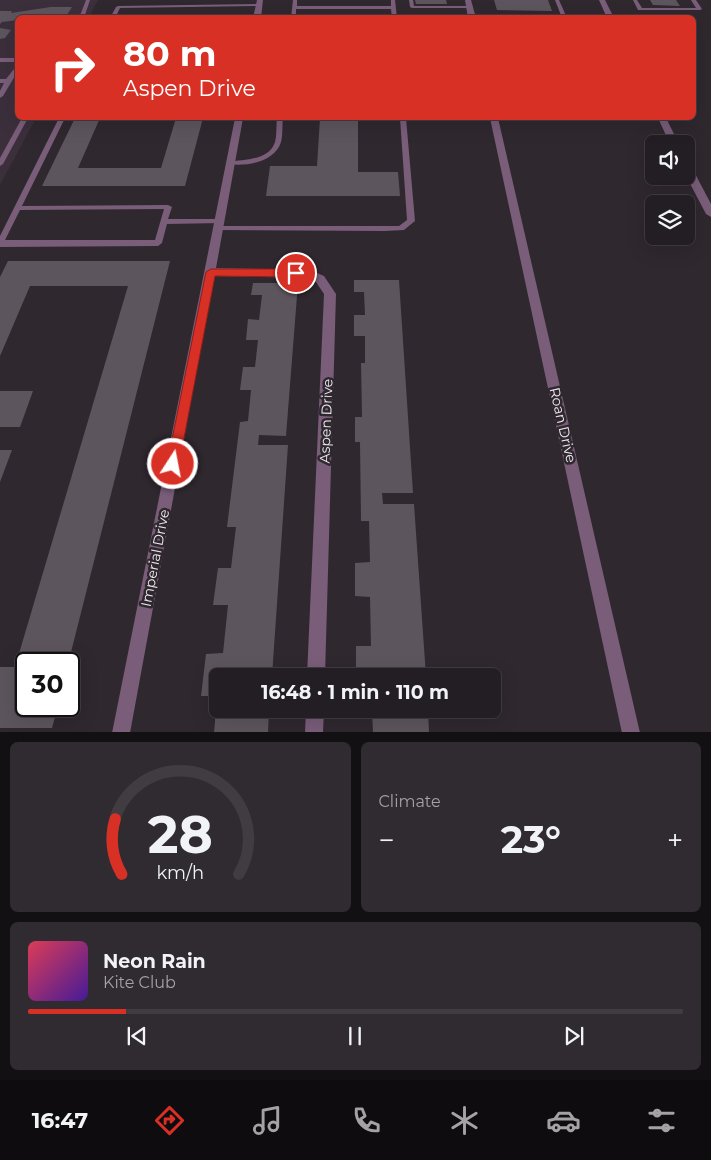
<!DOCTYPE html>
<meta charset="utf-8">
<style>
:root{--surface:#231e23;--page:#2f2b30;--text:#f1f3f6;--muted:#a3a2a6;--line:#403c41;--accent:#d93025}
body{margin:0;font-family:Montserrat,sans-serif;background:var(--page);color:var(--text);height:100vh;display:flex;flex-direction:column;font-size:19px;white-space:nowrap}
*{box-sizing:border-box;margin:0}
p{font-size:16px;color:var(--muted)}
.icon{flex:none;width:28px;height:28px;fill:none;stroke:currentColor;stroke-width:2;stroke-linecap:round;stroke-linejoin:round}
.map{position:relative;height:732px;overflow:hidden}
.drawer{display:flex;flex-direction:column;gap:10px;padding:10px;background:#131013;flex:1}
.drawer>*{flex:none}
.top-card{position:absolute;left:15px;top:15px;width:681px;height:105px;border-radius:8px;box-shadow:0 5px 20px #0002,0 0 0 1px var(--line);background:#d93025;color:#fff;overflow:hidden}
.buttons{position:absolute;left:645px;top:135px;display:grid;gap:10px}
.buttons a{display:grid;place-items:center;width:50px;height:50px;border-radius:8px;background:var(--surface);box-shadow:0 5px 20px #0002,0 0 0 1px var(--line);font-size:25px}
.speed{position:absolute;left:15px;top:652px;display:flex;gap:10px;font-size:25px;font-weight:700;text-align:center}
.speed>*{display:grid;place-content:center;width:65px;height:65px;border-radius:50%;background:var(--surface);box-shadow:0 5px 20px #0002,0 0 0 1px var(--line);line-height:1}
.speed .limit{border:2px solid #111;border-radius:8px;background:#fff;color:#111}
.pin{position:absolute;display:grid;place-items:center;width:42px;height:42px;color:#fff;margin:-21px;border:2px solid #fff;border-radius:50%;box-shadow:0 1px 5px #0007}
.me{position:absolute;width:55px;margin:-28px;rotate:11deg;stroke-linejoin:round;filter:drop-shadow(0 0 4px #0008)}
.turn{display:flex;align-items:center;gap:18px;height:105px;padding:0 25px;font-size:22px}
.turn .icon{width:65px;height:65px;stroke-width:2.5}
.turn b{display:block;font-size:35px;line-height:42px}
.big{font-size:38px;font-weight:700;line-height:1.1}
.drawer .tile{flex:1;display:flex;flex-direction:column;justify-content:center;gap:8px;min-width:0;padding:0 18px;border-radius:8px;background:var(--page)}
.drawer .dial{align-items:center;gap:0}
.dial svg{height:130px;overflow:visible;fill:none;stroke:var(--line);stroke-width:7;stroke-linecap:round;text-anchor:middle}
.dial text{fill:var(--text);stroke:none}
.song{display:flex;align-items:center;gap:15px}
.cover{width:60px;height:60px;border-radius:8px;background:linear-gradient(135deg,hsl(350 70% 55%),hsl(260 70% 35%))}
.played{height:5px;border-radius:2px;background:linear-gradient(90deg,var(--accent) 15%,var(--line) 15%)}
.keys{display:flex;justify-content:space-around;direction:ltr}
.heat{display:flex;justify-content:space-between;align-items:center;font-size:28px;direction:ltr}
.drawer .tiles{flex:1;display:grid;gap:10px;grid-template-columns:1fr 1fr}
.tile:last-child{grid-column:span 2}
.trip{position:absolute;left:209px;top:668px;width:292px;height:50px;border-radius:8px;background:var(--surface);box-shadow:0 5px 20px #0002,0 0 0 1px var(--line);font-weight:700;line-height:50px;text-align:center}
.dock{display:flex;height:80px;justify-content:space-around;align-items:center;background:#0e0c0e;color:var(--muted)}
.dock .icon{width:35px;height:35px}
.dock .on{color:var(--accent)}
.dock b{font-size:22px;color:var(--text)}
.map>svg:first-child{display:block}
.built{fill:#3b2f3b}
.building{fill:#5d555d}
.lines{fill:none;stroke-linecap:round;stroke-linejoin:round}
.lane{fill:#795d79;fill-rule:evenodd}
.street{fill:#795d79;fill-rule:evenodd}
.route{fill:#d93025;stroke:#8d1f18}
.labels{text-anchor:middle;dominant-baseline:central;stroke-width:5;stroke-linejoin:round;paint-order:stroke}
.street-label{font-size:14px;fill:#f0ebf0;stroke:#2f282f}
</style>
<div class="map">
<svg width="711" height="733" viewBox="0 0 711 733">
<rect width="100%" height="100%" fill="#2f282f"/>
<polygon class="built" points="0,0 98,0 89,17 18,18 18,118 36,118 0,185"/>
<g class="building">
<polygon points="415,0 446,0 447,4 416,4"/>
<polygon points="494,0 548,0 552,11 497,10"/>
<polygon points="650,0 676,0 680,6 653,5"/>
<polygon points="51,7 72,7 65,18 18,18 18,20 2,22 0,24 0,11 12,11 11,13"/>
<polygon points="0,28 11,30 5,38 0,39"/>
<polygon points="75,118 100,118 78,168 161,168 176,118 203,118 185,186 42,186"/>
<polygon points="320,118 358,118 358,172 398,172 400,196 266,196 270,166 317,166"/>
<polygon points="8,261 170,261 68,664 26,664 26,706 58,706 52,728 0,728 0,667 15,667 128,286 30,286 0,356 0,277"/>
<polygon points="354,280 399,280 413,493 382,493 383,504 414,504 426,676 356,676 356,646 371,646 370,597 355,596 355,563 370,562 369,521 361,521 360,442 355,442 355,417 362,417 361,363 365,363 365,336 354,336 354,315 365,315 364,292 354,292"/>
<polygon points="253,283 298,283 286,436 259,435 258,445 288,445 272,676 218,676 218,696 201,696 206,654 223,653 228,605 213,605 218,568 231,568 236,527 227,527 240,422 248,421 251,390 240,390 243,367 255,367 258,340 246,340 248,319 259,320 262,295 251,295"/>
<polygon points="0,391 33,391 20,427 0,427"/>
<polygon points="0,450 12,450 0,482"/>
<polygon points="216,709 269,709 268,733 214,733"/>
<polygon points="372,709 428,709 429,733 373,733"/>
</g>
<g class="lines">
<g class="lane">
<polygon points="86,0 90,0 84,18 79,18"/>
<polygon points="293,0 297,0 297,6 391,6 391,0 395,0 397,18 392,18 391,9 296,9 296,18 291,18"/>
<polygon points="409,0 413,0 414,6 470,6 472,7 470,8 412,8 410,7"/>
<polygon points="555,0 559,0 567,18 562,18"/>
<polygon points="633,0 637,0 642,8 696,8 691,0 696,0 702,9 700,10 638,10"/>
<polygon points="260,4 262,4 262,6 120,8 115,18 110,18 116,7 118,6"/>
<rect x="0" y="58" width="18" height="4"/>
<polygon points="18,64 18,71 3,96 0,98 0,91 4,83 0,83 0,79 6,79"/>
<polygon points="22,118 28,118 3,164 0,166 0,158"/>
<path d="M 59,118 L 65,118 L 22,206 L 168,205 L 172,207 L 168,219 L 223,219 L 223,223 L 167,224 L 162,243 L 158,246 L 0,247 L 0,236 ZM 164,209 L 155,240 L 5,240 L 20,210 Z"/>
<path d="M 277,118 L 283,118 C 282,126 283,135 281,142 C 275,162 246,167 229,164 L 229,162 C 244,159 269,161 275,142 C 277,135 276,126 277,118 Z"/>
<polygon points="400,118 406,118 415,221 404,230 385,231 219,230 215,228 219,226 399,226 407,220"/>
</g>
<g class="street">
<polygon points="257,0 263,0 261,18 253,18"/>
<polygon points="465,0 471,0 476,18 468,18"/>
<polygon points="599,0 605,0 614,18 607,18"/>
<polygon points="235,118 243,118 216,268 310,270 324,276 336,294 325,676 307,676 324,294 316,282 308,278 214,276 130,733 112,733"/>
<polygon points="490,118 498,118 640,733 622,733"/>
<polygon points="658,118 666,118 679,144 670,144"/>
<polygon points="686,163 691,166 711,204 711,217 706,214 686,176"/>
<polygon points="306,709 324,709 323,733 305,733"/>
</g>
</g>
<polygon class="route" points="211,269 296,269 301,273 296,277 215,276 179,464 178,468 173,470 169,468 167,464 206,272"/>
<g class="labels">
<g class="street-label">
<text transform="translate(326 421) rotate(-88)">Aspen Drive</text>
<text transform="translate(563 425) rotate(77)">Roan Drive</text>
<text transform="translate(155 558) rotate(-79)">Imperial Drive</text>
</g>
</g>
</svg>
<div class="buttons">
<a><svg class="icon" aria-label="sound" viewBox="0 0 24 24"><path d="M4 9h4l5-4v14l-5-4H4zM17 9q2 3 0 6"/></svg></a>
<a><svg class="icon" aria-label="layers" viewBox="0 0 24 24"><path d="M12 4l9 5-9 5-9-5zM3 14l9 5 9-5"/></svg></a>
</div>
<div class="speed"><div class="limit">30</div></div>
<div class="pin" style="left:296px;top:273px;background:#d93025"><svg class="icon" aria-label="arrive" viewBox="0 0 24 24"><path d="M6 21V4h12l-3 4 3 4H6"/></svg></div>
<svg class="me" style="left:173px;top:464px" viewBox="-20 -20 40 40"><circle r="17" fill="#d93025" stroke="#fff" stroke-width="3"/><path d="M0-11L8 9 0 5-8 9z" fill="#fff"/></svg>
<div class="trip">16:48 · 1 min · 110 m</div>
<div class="top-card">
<div class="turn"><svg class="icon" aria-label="right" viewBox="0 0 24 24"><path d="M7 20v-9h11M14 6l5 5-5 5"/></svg><div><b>80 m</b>Aspen Drive</div></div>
</div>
</div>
<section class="drawer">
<div class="tiles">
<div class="tile dial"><svg viewBox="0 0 100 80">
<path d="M14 69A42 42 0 1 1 86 69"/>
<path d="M14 69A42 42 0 0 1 10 35" stroke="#d93025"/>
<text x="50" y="56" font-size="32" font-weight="700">28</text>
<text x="50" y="72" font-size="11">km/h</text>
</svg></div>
<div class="tile"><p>Climate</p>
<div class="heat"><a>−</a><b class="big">23°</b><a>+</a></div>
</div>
<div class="tile">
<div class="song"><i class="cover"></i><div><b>Neon Rain</b><p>Kite Club</p></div></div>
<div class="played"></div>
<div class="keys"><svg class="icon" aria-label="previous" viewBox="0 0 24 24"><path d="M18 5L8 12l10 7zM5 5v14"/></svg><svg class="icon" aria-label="pause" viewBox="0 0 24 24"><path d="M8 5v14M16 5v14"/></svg><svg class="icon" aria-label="next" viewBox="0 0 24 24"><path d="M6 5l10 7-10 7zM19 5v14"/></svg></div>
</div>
</div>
</section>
<nav class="dock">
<b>16:47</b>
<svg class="icon on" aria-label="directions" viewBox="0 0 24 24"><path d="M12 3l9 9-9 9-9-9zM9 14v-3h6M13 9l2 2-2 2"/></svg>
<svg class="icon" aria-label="music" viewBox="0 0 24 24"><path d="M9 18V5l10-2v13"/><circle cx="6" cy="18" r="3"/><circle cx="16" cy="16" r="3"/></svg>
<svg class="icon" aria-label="phone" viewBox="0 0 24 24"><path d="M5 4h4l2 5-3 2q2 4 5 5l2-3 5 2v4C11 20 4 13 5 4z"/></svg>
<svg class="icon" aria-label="climate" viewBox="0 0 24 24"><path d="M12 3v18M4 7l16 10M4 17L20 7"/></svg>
<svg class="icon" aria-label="car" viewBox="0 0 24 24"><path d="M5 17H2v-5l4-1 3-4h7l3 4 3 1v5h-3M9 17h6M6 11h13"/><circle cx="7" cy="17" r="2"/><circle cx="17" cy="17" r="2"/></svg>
<svg class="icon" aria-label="filters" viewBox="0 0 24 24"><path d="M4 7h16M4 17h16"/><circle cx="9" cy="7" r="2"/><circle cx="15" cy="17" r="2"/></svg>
</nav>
